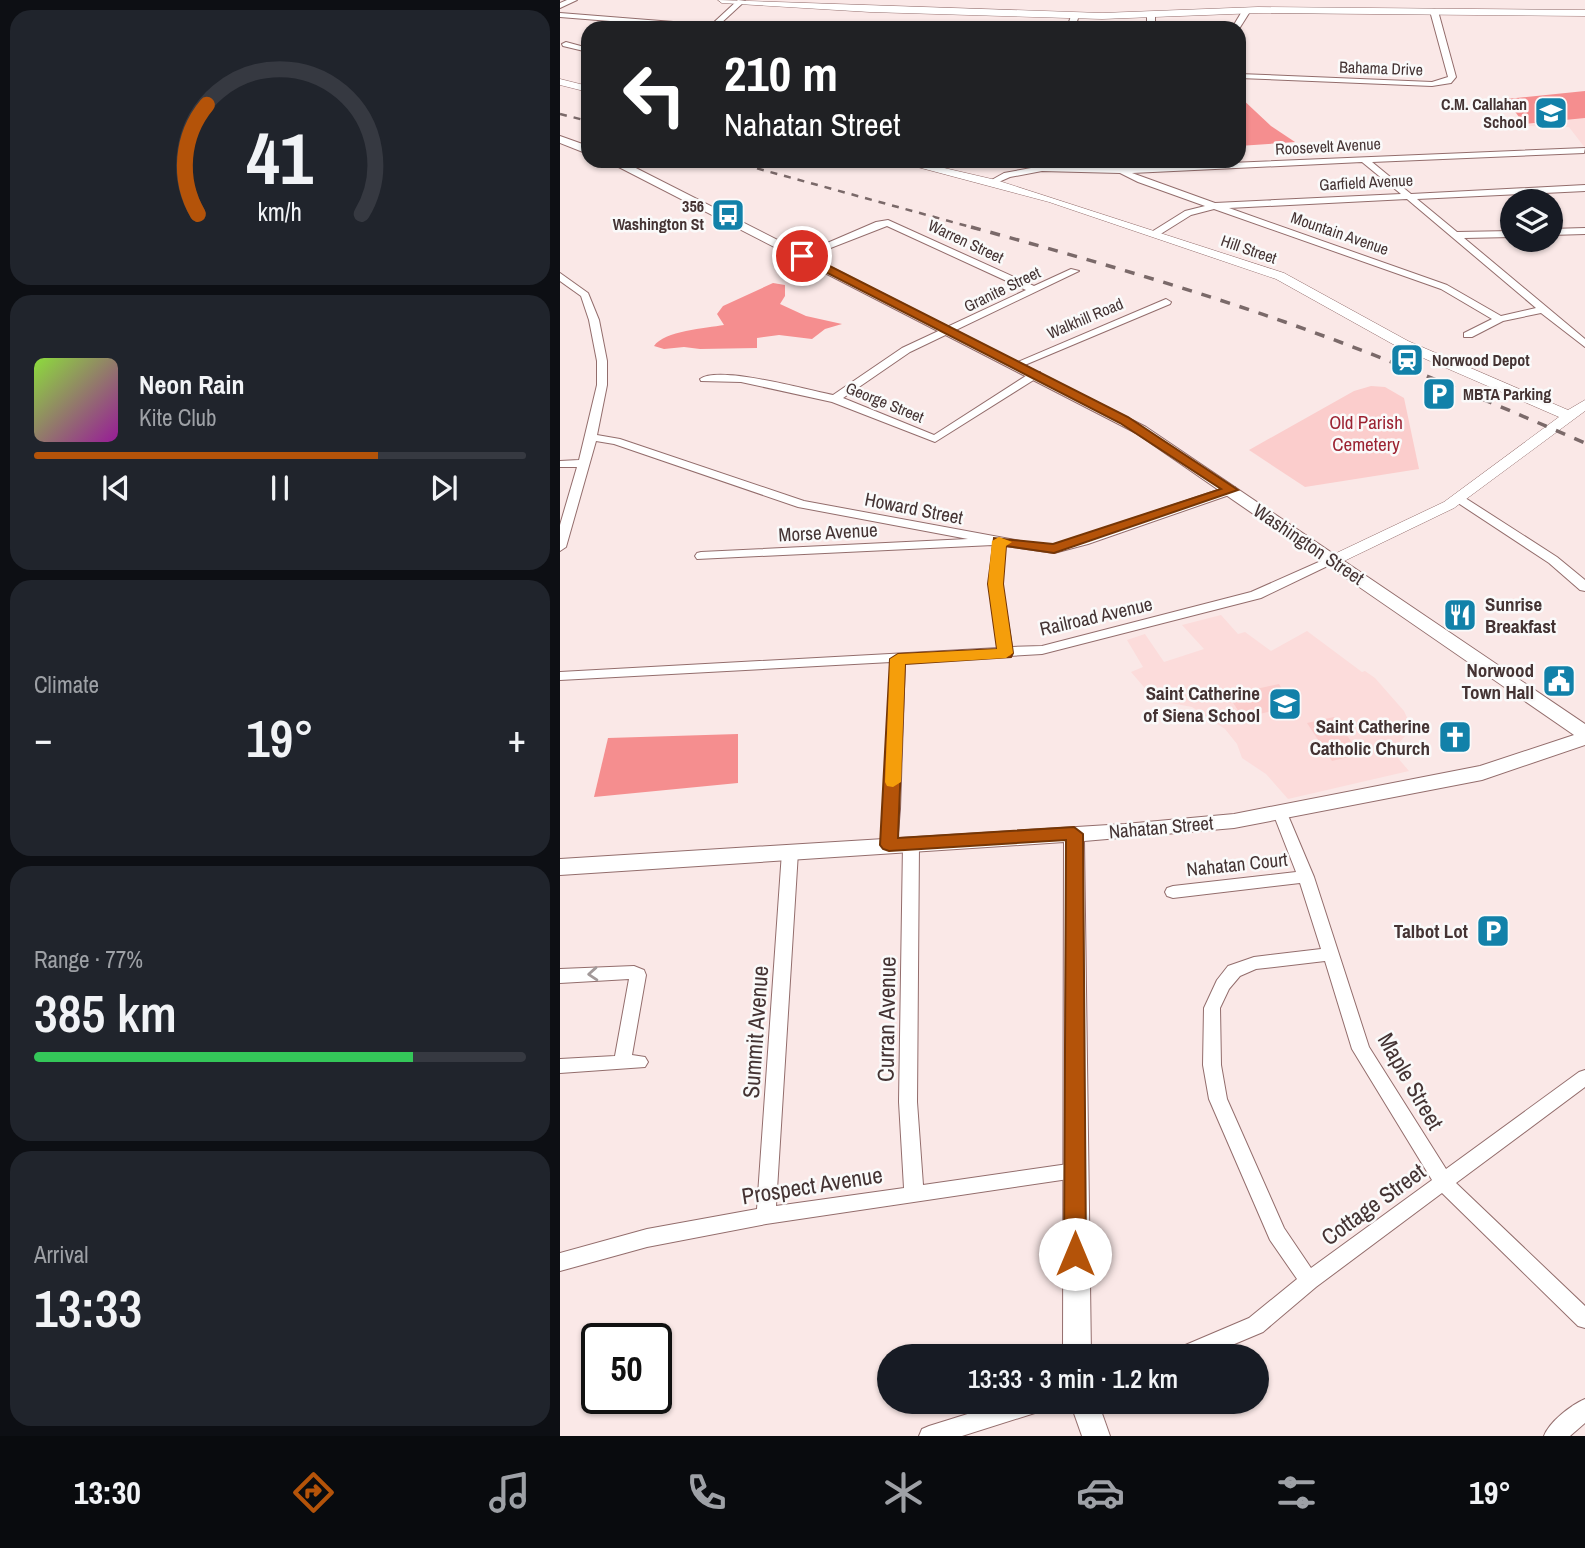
<!DOCTYPE html>
<meta charset="utf-8">
<style>
:root{--surface:#171b24;--page:#20242c;--text:#f1f3f6;--muted:#9ea1a6;--line:#363941;--accent:#b45309}
body{margin:0;font-family:"Archivo Narrow",sans-serif;background:var(--page);color:var(--text);height:100vh;display:flex;flex-direction:column;font-size:26px;white-space:nowrap}
*{box-sizing:border-box;margin:0}
p{font-size:23px;color:var(--muted)}
.icon{flex:none;width:38px;height:38px;fill:none;stroke:currentColor;stroke-width:2;stroke-linecap:round;stroke-linejoin:round}
.map{position:relative;flex:1;overflow:hidden}
.sheet{display:flex;flex-direction:column;gap:10px;padding:10px;background:#0d0f14;width:560px}
.sheet>*{flex:none}
.guide{position:absolute;left:21px;top:21px;width:665px;height:147px;border-radius:21px;box-shadow:0 2px 5px #0004;background:#202124;color:#fff;overflow:hidden}
.fabs{position:absolute;left:940px;top:189px;display:grid;gap:14px}
.fabs a{display:grid;place-items:center;width:63px;height:63px;border-radius:50%;background:var(--surface);box-shadow:0 2px 5px #0004;font-size:35px}
.speed{position:absolute;left:21px;top:1323px;display:flex;gap:14px;font-size:35px;font-weight:700;text-align:center}
.speed>*{display:grid;place-content:center;width:91px;height:91px;border-radius:50%;background:var(--surface);box-shadow:0 2px 5px #0004;line-height:1}
.speed .limit{border:4px solid #111;border-radius:10px;background:#fff;color:#111}
.pin{position:absolute;display:grid;place-items:center;width:60px;height:60px;color:#fff;margin:-30px;border:4px solid #fff;border-radius:50%;box-shadow:0 2px 7px #0007}
.me{position:absolute;width:77px;margin:-38px;rotate:0deg;stroke-linejoin:round;filter:drop-shadow(0 0 5px #0008)}
.turn{display:flex;align-items:center;gap:24px;height:147px;padding:0 28px;font-size:32px}
.turn .icon{width:91px;height:91px;stroke-width:2.5}
.turn b{display:block;font-size:49px;line-height:60px}
.big{font-size:52px;font-weight:600;line-height:1.1}
.sheet .card{flex:1;display:flex;flex-direction:column;justify-content:center;gap:10px;min-width:0;padding:0 24px;border-radius:21px;background:var(--page)}
.sheet .dial{align-items:center;gap:0}
.dial svg{height:182px;overflow:visible;fill:none;stroke:var(--line);stroke-width:7;stroke-linecap:round;text-anchor:middle}
.dial text{fill:var(--text);stroke:none}
.song{display:flex;align-items:center;gap:21px}
.cover{width:84px;height:84px;border-radius:10px;background:linear-gradient(135deg,hsl(90 70% 55%),hsl(300 70% 35%))}
.played{height:7px;border-radius:4px;background:linear-gradient(90deg,var(--accent) 70%,var(--line) 70%)}
.keys{display:flex;justify-content:space-around;direction:ltr}
.heat{display:flex;justify-content:space-between;align-items:center;font-size:38px;direction:ltr}
.charge{height:10px;border-radius:5px;background:linear-gradient(90deg,#34c759 77%,var(--line) 0)}
.trip{position:absolute;left:317px;top:1344px;width:392px;height:70px;border-radius:35px;background:var(--surface);box-shadow:0 2px 5px #0004;font-weight:600;line-height:70px;text-align:center}
.dock{display:flex;height:112px;justify-content:space-around;align-items:center;background:#090b0e;color:var(--muted)}
.dock .icon{width:49px;height:49px}
.dock .active{color:var(--accent)}
.dock b{font-size:32px;color:var(--text)}
main{display:flex;flex:1;min-height:0}
.map>svg:first-child{display:block}
.built{fill:#fcdcdb}
.green{fill:#fbcdcc}
.forest{fill:#f58e8f}
.lines{fill:none;stroke-linecap:round;stroke-linejoin:round}
.minor-casing{stroke:#936d6c;stroke-width:2}
.tertiary-casing{stroke:#936d6c;stroke-width:1}
.secondary-casing{stroke:#936d6c;stroke-width:2}
.minor{fill:#fff;fill-rule:evenodd}
.tertiary{fill:#fff;fill-rule:evenodd}
.secondary{fill:#fff;fill-rule:evenodd}
.rail-far1{stroke:#7a6969;stroke-width:2.5;stroke-dasharray:7 7;stroke-linecap:butt}
.rail{stroke:#7a6969;stroke-width:3.5;stroke-dasharray:10 10;stroke-linecap:butt}
.oneway{stroke:#a29999}
.route{fill:#b45309;stroke:#753606;stroke-width:2}
.slow{fill:#f59e0b}
.labels{text-anchor:middle;dominant-baseline:central;stroke-width:5;stroke-linejoin:round;paint-order:stroke}
.far-street-label{font-size:16px;fill:#433;stroke:#fafafa}
.far-poi-label{font-size:16px;font-weight:bold;fill:#433;stroke:#fafafa;text-anchor:end}
.park-label{font-size:19px;fill:#9c2332;stroke:#fafafa}
.street-label{font-size:19px;fill:#433;stroke:#fafafa}
.poi-label{font-size:19px;font-weight:bold;fill:#433;stroke:#fafafa;text-anchor:end}
.near-street-label{font-size:23px;fill:#433;stroke:#fafafa}
</style>
<main>
<section class="sheet">
<div class="card dial"><svg viewBox="0 0 100 80">
<path d="M14 69A42 42 0 1 1 86 69"/>
<path d="M14 69A42 42 0 0 1 18 21" stroke="#b45309"/>
<text x="50" y="56" font-size="32" font-weight="700">41</text>
<text x="50" y="72" font-size="11">km/h</text>
</svg></div>
<div class="card">
<div class="song"><i class="cover"></i><div><b>Neon Rain</b><p>Kite Club</p></div></div>
<div class="played"></div>
<div class="keys"><svg class="icon" aria-label="previous" viewBox="0 0 24 24"><path d="M18 5L8 12l10 7zM5 5v14"/></svg><svg class="icon" aria-label="pause" viewBox="0 0 24 24"><path d="M8 5v14M16 5v14"/></svg><svg class="icon" aria-label="next" viewBox="0 0 24 24"><path d="M6 5l10 7-10 7zM19 5v14"/></svg></div>
</div>
<div class="card"><p>Climate</p>
<div class="heat"><a>−</a><b class="big">19°</b><a>+</a></div>
</div>
<div class="card"><p>Range · 77%</p><b class="big">385 km</b><div class="charge"></div></div>
<div class="card"><p>Arrival</p><b class="big">13:33</b></div>
</section>
<div class="map">
<svg width="1025" height="1436" viewBox="0 0 1025 1436">
<rect width="100%" height="100%" fill="#fae8e7"/>
<g class="built">
<polygon points="1025,93 1025,148 1009,127 967,126 949,99"/>
<polygon points="661,615 678,634 685,632 711,651 747,631 802,672 805,671 815,678 844,711 852,728 832,751 849,771 728,799 706,774 682,758 677,744 665,729 632,707 595,700 571,672 583,667 567,640 585,634 604,662 644,649 622,625"/>
</g>
<g class="green">
<polygon points="811,386 825,387 844,398 859,469 745,487 689,450 794,391"/>
<polygon points="719,684 733,706 683,718 668,695"/>
<polygon points="774,717 800,754 772,761 747,723"/>
</g>
<g class="forest">
<polygon points="1025,91 1025,118 964,124 946,99"/>
<polygon points="679,96 711,126 735,142 679,146"/>
<path d="M 213,283 L 225,285 L 225,296 L 220,304 L 246,316 L 282,324 L 265,329 L 252,339 L 219,335 L 197,338 L 197,348 L 140,349 L 124,347 L 104,349 L 94,346 C 104,331 146,328 164,325 L 157,314 L 163,306 Z"/>
<polygon points="178,734 178,783 34,797 48,738"/>
</g>
<g class="lines">
<defs>
<g id="minor">
<polygon points="7,0 17,0 0,8 0,3"/>
<polygon points="178,0 185,1 159,25 170,28 138,28 0,17 0,13 151,25"/>
<polygon points="684,8 691,10 679,29 672,28"/>
<polygon points="874,9 878,11 896,77 891,83 872,86 679,78 679,74 872,82 888,77 870,11"/>
<polygon points="512,13 519,15 515,28 507,28"/>
<polygon points="591,13 595,15 595,28 587,28 587,15"/>
<polygon points="6,42 28,48 28,52 3,46 2,44"/>
<path d="M 1025,148 L 1024,153 L 812,162 L 851,194 L 1025,185 L 1025,191 L 857,199 L 897,232 L 952,231 L 952,237 L 904,238 L 1025,339 L 1025,347 L 981,313 L 943,321 L 912,337 L 904,337 L 904,333 L 932,319 L 881,289 L 654,209 L 631,215 L 599,235 L 593,235 L 593,231 L 625,211 L 645,206 L 578,182 L 560,173 L 482,171 L 450,177 L 432,185 L 428,182 L 444,173 L 482,166 L 573,167 ZM 802,162 L 841,194 L 655,203 L 572,173 ZM 847,199 L 976,308 L 941,316 L 887,285 L 669,208 Z"/>
<path d="M 328,220 L 474,286 L 511,269 L 519,271 L 350,352 L 283,398 L 374,435 L 472,372 L 480,372 L 480,376 L 375,442 L 272,402 L 181,382 L 141,381 L 140,379 C 159,365 247,390 273,395 L 342,348 L 466,290 L 327,226 L 245,258 L 237,256 L 316,222 Z"/>
<polygon points="1025,228 1025,234 990,235 990,229"/>
<polygon points="0,273 28,293 39,320 47,361 47,385 37,435 60,439 244,501 482,545 494,545 667,487 675,487 675,493 528,544 494,553 445,546 442,584 452,647 482,646 691,592 770,557 774,556 780,560 701,598 482,654 345,662 340,809 337,845 334,849 324,849 321,845 326,809 331,662 0,680 0,672 439,648 430,584 433,545 137,559 135,556 137,553 141,552 408,539 238,507 54,444 36,441 6,547 0,551 0,525 17,467 0,467 0,461 19,460 37,385 37,361 29,320 21,296 0,281"/>
<polygon points="606,299 611,302 610,304 460,367 452,367 451,365"/>
<polygon points="899,494 997,557 1025,580 1025,591 1020,590 989,563 895,501 893,498"/>
<path d="M 720,808 L 725,809 L 727,813 L 754,877 L 809,1047 L 886,1169 L 1019,1072 L 1025,1070 L 1025,1087 L 896,1183 L 1025,1306 L 1025,1328 L 1018,1326 L 882,1193 L 756,1287 L 703,1332 L 646,1356 L 613,1356 L 616,1349 L 689,1318 L 737,1279 L 710,1240 L 649,1099 L 643,1065 L 644,1008 L 657,980 L 668,966 L 694,957 L 761,949 L 740,883 L 613,898 L 607,896 L 605,892 L 607,888 L 613,886 L 736,872 L 713,813 L 715,809 ZM 765,961 L 792,1049 L 872,1180 L 751,1268 L 724,1228 L 667,1099 L 661,1065 L 660,1008 L 669,989 L 680,976 L 696,969 Z"/>
<polygon points="351,838 356,840 359,844 357,1102 363,1185 515,1163 522,1165 524,1171 522,1177 206,1224 87,1247 0,1271 0,1253 87,1229 197,1209 222,852 225,848 235,848 238,852 216,1206 344,1188 339,1102 343,844 346,840"/>
<polygon points="74,966 84,970 86,975 72,1055 85,1057 88,1062 85,1067 0,1073 0,1059 55,1056 69,979 0,983 0,969"/>
<path d="M 1025,1399 L 1025,1423 L 1010,1436 L 984,1436 C 989,1422 1011,1405 1025,1399 Z"/>
<polygon points="446,1402 488,1402 485,1409 478,1412 402,1436 359,1436 362,1429 369,1426"/>
</g>
<g id="tertiary">
<polygon points="158,0 542,13 698,7 1025,10 1025,16 698,13 542,19 310,12 162,3"/>
<polygon points="0,79 28,86 28,92 0,85"/>
<polygon points="335,161 354,161 436,180 724,273 848,341 1008,410 1025,400 1025,411 894,508 780,563 768,563 766,560 768,557 884,502 999,417 838,347 716,279 489,202"/>
</g>
<g id="secondary">
<polygon points="0,136 28,146 28,154 0,143"/>
<polygon points="47,161 62,161 586,427 1025,724 1025,745 922,780 674,828 524,841 531,1356 503,1356 504,842 0,875 0,859 565,824 674,814 920,766 1014,735 576,433"/>
<polygon points="510,1402 538,1402 550,1436 522,1436"/>
</g>
</defs>
<use href="#minor" class="minor-casing"/>
<use href="#tertiary" class="tertiary-casing"/>
<use href="#secondary" class="secondary-casing"/>
<use href="#minor" class="minor"/>
<use href="#tertiary" class="tertiary"/>
<use href="#secondary" class="secondary"/>
<g class="rail-far1">
<polyline points="0,114 28,121"/>
<polyline points="170,161 418,229"/>
</g>
<path class="rail" d="M 411,227 C 517,256 622,286 725,322 C 827,358 926,400 1025,443"/>
</g>
<defs><path id="oneway-chevron" d="M-2-3.5L2.5 0L-2 3.5" fill="none" stroke-width="1.6" stroke-linecap="round" stroke-linejoin="round" transform="scale(1.75)"/></defs>
<use class="oneway" href="#oneway-chevron" transform="translate(33 974) rotate(176)"/>
<polygon class="route" points="238,254 246,254 568,417 678,490 494,553 446,546 443,584 453,653 451,657 345,664 338,838 514,827 523,834 526,1254 523,1261 515,1264 507,1261 504,1254 506,840 329,851 323,849 320,845 330,659 338,654 437,649 428,584 434,538 493,544 661,489 560,423 238,258"/>
<polygon class="slow" points="439,537 452,542 446,546 443,584 453,653 446,658 345,664 341,782 333,787 327,786 325,782 330,659 338,654 437,649 428,584 432,541"/>
<defs>
<symbol id="school-square" viewBox="-11 -11 22 22"><rect x="-9" y="-9" width="18" height="18" rx="4" fill="#1281a9" stroke="#fafafa"/><path d="M0-5L7-2L0 1L-7-2ZM-4 1L0 2.5L4 1V4Q0 6-4 4Z" fill="#fff"/></symbol>
<symbol id="bus-square" viewBox="-11 -11 22 22"><rect x="-9" y="-9" width="18" height="18" rx="4" fill="#1281a9" stroke="#fafafa"/><path d="M-5-6H5V4H4V6H2V4H-2V6H-4V4H-5ZM-3.5-4V0h7V-4ZM-3.5 1.2v1.5H-2V1.2ZM2 1.2v1.5H3.5V1.2Z" fill="#fff"/></symbol>
<symbol id="station-square" viewBox="-11 -11 22 22"><rect x="-9" y="-9" width="18" height="18" rx="4" fill="#1281a9" stroke="#fafafa"/><path d="M-3-6H3Q5-6 5-4V2Q5 4 3 4L4.5 6H3L1.5 4h-3L-3 6H-4.5L-3 4Q-5 4-5 2V-4Q-5-6-3-6ZM-3.5-4v3h7v-3ZM-3.5 1v1.5H-2V1ZM2 1v1.5H3.5V1Z" fill="#fff"/></symbol>
<symbol id="parking-square" viewBox="-11 -11 22 22"><rect x="-9" y="-9" width="18" height="18" rx="4" fill="#1281a9" stroke="#fafafa"/><path d="M-3.5-5.5H1a3.5 3.5 0 0 1 0 7H-1V5.5H-3.5ZM-1-3.4V-.6H.8a1.4 1.4 0 0 0 0-2.8Z" fill="#fff"/></symbol>
<symbol id="restaurant-square" viewBox="-11 -11 22 22"><rect x="-9" y="-9" width="18" height="18" rx="4" fill="#1281a9" stroke="#fafafa"/><path d="M-5-6h1v4h1v-4h1v4h1v-4h1v5L-1.5 .5V6h-2V.5L-5-1ZM5-6V6H3V1.5H1.5Q1.5-4 5-6Z" fill="#fff"/></symbol>
<symbol id="civic-square" viewBox="-11 -11 22 22"><rect x="-9" y="-9" width="18" height="18" rx="4" fill="#1281a9" stroke="#fafafa"/><path d="M-.6-6.5H3V-4.5H.6V-3L4-1V1h2V6H-6V1h2V-1L-.6-3ZM-1.2 2.5V6h2.4V2.5Z" fill="#fff"/></symbol>
<symbol id="church-square" viewBox="-11 -11 22 22"><rect x="-9" y="-9" width="18" height="18" rx="4" fill="#1281a9" stroke="#fafafa"/><path d="M-1.2-6h2.4v3.5h3.3v2.4h-3.3V6h-2.4V-.1h-3.3v-2.4h3.3Z" fill="#fff"/></symbol>
</defs>
<g fill-rule="evenodd">
<use href="#school-square" x="972" y="94" width="38" height="38"/>
<use href="#bus-square" x="149" y="196" width="38" height="38"/>
<use href="#station-square" x="828" y="341" width="38" height="38"/>
<use href="#parking-square" x="860" y="375" width="38" height="38"/>
<use href="#restaurant-square" x="881" y="596" width="38" height="38"/>
<use href="#civic-square" x="980" y="662" width="38" height="38"/>
<use href="#school-square" x="706" y="685" width="38" height="38"/>
<use href="#church-square" x="876" y="718" width="38" height="38"/>
<use href="#parking-square" x="914" y="912" width="38" height="38"/>
</g>
<g class="labels">
<g class="far-street-label">
<text transform="translate(821 68) rotate(2)">Bahama Drive</text>
<text transform="translate(768 146) rotate(-3)">Roosevelt Avenue</text>
<text transform="translate(806 182) rotate(-3)">Garfield Avenue</text>
<text transform="translate(780 233) rotate(19)">Mountain Avenue</text>
<text transform="translate(406 241) rotate(25)">Warren Street</text>
<text transform="translate(689 249) rotate(19)">Hill Street</text>
<text transform="translate(442 289) rotate(-26)">Granite Street</text>
<text transform="translate(525 318) rotate(-23)">Walkhill Road</text>
<text transform="translate(325 402) rotate(22)">George Street</text>
</g>
<g class="far-poi-label">
<text x="967" y="104">C.M. Callahan<tspan x="967" dy="18">School</tspan></text>
<text x="144" y="206">356<tspan x="144" dy="18">Washington St</tspan></text>
<text x="872" y="360" text-anchor="start">Norwood Depot</text>
<text x="903" y="394" text-anchor="start">MBTA Parking</text>
</g>
<g class="park-label">
<text x="806" y="422">Old Parish<tspan x="806" dy="22">Cemetery</tspan></text>
</g>
<g class="street-label">
<text transform="translate(354 508) rotate(11)">Howard Street</text>
<text transform="translate(268 532) rotate(-3)">Morse Avenue</text>
<text transform="translate(749 544) rotate(34)">Washington Street</text>
<text transform="translate(536 616) rotate(-13)">Railroad Avenue</text>
<text transform="translate(601 827) rotate(-5)">Nahatan Street</text>
<text transform="translate(677 864) rotate(-6)">Nahatan Court</text>
</g>
<g class="poi-label">
<text x="925" y="604" text-anchor="start">Sunrise<tspan x="925" dy="22">Breakfast</tspan></text>
<text x="974" y="670">Norwood<tspan x="974" dy="22">Town Hall</tspan></text>
<text x="700" y="693">Saint Catherine<tspan x="700" dy="22">of Siena School</tspan></text>
<text x="870" y="726">Saint Catherine<tspan x="870" dy="22">Catholic Church</tspan></text>
<text x="908" y="931">Talbot Lot</text>
</g>
<g class="near-street-label">
<text transform="translate(326 1019) rotate(-89)">Curran Avenue</text>
<text transform="translate(195 1032) rotate(-86)">Summit Avenue</text>
<text transform="translate(851 1081) rotate(60)">Maple Street</text>
<text transform="translate(252 1185) rotate(-9)">Prospect Avenue</text>
<text transform="translate(813 1204) rotate(-36)">Cottage Street</text>
</g>
</g>
</svg>
<div class="fabs">
<a><svg class="icon" aria-label="layers" viewBox="0 0 24 24"><path d="M12 4l9 5-9 5-9-5zM3 14l9 5 9-5"/></svg></a>
</div>
<div class="speed"><div class="limit">50</div></div>
<div class="pin" style="left:242px;top:256px;background:#d93025"><svg class="icon" aria-label="arrive" viewBox="0 0 24 24"><path d="M6 21V4h12l-3 4 3 4H6"/></svg></div>
<svg class="me" style="left:515px;top:1254px" viewBox="-20 -20 40 40"><circle r="19" fill="#fff"/><path d="M0-13L10 11 0 6-10 11z" fill="#b45309"/></svg>
<div class="trip">13:33 · 3 min · 1.2 km</div>
<div class="guide">
<div class="turn"><svg class="icon" aria-label="left" viewBox="0 0 24 24"><path d="M17 20v-9H6M10 6l-5 5 5 5"/></svg><div><b>210 m</b>Nahatan Street</div></div>
</div>
</div>
</main>
<nav class="dock">
<b>13:30</b>
<svg class="icon active" aria-label="directions" viewBox="0 0 24 24"><path d="M12 3l9 9-9 9-9-9zM9 14v-3h6M13 9l2 2-2 2"/></svg>
<svg class="icon" aria-label="music" viewBox="0 0 24 24"><path d="M9 18V5l10-2v13"/><circle cx="6" cy="18" r="3"/><circle cx="16" cy="16" r="3"/></svg>
<svg class="icon" aria-label="phone" viewBox="0 0 24 24"><path d="M5 4h4l2 5-3 2q2 4 5 5l2-3 5 2v4C11 20 4 13 5 4z"/></svg>
<svg class="icon" aria-label="climate" viewBox="0 0 24 24"><path d="M12 3v18M4 7l16 10M4 17L20 7"/></svg>
<svg class="icon" aria-label="car" viewBox="0 0 24 24"><path d="M5 17H2v-5l4-1 3-4h7l3 4 3 1v5h-3M9 17h6M6 11h13"/><circle cx="7" cy="17" r="2"/><circle cx="17" cy="17" r="2"/></svg>
<svg class="icon" aria-label="filters" viewBox="0 0 24 24"><path d="M4 7h16M4 17h16"/><circle cx="9" cy="7" r="2"/><circle cx="15" cy="17" r="2"/></svg>
<b>19°</b>
</nav>
